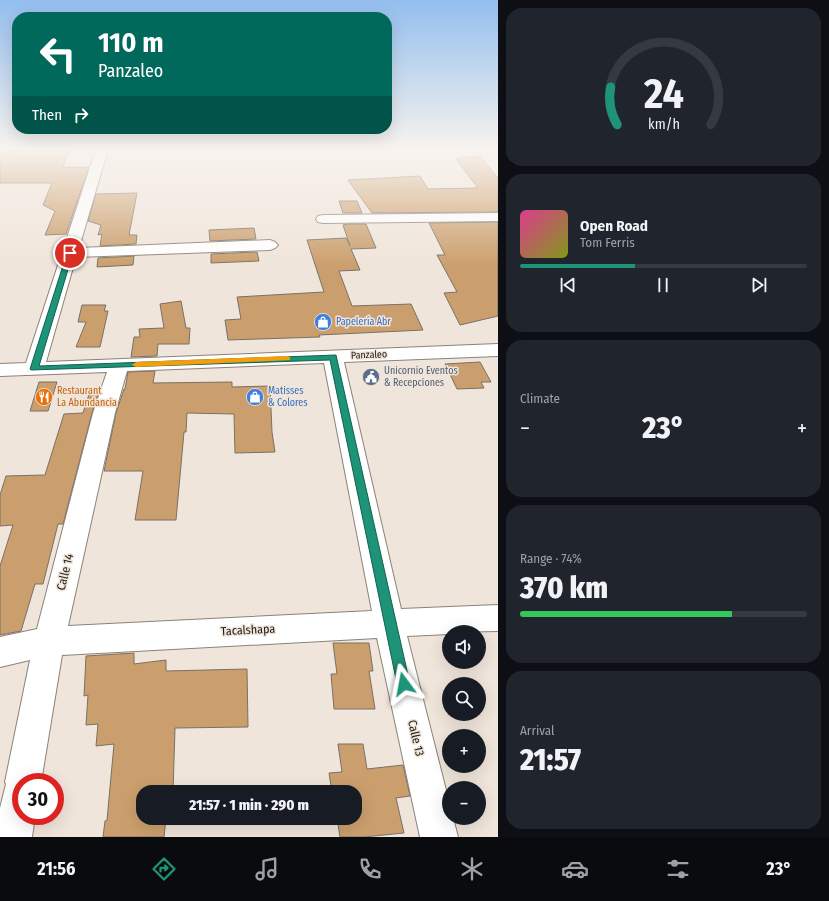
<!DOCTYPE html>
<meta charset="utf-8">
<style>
:root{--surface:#171b24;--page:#20242c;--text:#f1f3f6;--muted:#9ea1a6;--line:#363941;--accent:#1d9377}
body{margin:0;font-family:"Fira Sans Condensed",sans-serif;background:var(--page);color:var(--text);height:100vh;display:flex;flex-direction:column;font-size:15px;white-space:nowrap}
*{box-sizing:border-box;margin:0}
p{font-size:13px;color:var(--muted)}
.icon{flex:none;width:22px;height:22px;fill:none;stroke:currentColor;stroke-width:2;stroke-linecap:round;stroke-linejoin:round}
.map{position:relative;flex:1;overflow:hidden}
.drawer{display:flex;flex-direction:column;gap:8px;padding:8px;background:#0d0f14;width:331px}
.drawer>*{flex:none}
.top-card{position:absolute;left:12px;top:12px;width:380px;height:122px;border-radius:16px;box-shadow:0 4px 16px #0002;background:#00695c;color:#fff;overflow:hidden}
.tools{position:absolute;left:442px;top:625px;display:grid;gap:8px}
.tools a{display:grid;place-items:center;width:44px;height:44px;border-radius:50%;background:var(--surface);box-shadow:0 4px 16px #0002;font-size:20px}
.speed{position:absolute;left:12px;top:773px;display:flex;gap:8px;font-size:20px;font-weight:700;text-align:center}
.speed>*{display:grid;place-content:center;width:52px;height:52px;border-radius:50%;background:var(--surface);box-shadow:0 4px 16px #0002;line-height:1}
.speed .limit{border:6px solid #d22;background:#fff;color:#111}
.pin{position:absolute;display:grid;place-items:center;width:34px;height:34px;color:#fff;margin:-17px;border:2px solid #fff;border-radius:50%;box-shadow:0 1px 4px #0007}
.me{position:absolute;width:44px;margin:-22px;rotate:347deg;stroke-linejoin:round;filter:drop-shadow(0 0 3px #0008)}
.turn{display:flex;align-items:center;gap:14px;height:84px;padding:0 20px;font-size:18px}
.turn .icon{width:52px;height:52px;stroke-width:2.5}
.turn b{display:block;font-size:28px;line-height:34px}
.then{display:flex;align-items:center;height:38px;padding:0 20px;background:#0003;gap:8px;font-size:15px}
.big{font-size:30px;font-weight:800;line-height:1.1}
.drawer .card{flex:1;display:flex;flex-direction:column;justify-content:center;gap:6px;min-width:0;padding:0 14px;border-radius:16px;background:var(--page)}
.drawer .dial{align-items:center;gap:0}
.dial svg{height:104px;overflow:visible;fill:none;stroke:var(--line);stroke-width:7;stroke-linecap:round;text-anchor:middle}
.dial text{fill:var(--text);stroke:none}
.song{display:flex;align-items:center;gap:12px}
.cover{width:48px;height:48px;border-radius:6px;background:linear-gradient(135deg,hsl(330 70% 55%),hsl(70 70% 35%))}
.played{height:4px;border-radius:2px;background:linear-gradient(90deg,var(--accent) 40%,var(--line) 40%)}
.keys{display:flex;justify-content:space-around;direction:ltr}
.heat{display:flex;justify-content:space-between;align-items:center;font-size:22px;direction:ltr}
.charge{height:6px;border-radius:3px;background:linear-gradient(90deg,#34c759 74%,var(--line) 0)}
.trip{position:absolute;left:136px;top:785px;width:226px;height:40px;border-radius:16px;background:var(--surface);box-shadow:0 4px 16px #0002;font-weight:800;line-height:40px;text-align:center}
.dock{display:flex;height:64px;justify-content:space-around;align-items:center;background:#090b0e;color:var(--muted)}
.dock .icon{width:28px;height:28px}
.dock .on{color:var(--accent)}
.dock b{font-size:18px;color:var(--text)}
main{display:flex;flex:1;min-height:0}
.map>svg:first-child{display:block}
.building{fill:#cb9f6d;stroke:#797066}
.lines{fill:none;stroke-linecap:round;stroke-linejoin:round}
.minor-casing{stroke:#8b8278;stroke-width:2}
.minor{fill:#fff;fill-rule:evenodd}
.route{fill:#1d9377;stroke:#13604d}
.slow{fill:#f59e0b}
.labels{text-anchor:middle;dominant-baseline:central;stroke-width:3;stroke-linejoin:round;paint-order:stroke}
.shop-label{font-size:10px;fill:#366cbe;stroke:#f0e5da;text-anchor:start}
.street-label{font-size:10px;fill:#1f1b17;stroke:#f0e5da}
.service-label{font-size:10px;fill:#4e5e75;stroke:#f0e5da;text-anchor:start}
.food-label{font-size:10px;fill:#c56008;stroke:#f0e5da;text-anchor:start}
.near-street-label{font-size:12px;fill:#1f1b17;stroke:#f0e5da}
</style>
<main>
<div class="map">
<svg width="498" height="837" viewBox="0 0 498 837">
<rect width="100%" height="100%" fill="#f0e5da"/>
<g class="building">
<polygon points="69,150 63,167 89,167 66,234 45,235 55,211 43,205 52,183 0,183 0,152"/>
<polygon points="480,156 498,178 498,212 372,213 348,180 420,176 428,189 478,188 456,159 460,159 458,157"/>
<polygon points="137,193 129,235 137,235 136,244 100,246 102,234 98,235 101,225 88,221 96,194"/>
<polygon points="339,201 357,201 362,213 343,213"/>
<polygon points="498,222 498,316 460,325 444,293 457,292 437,255 445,255 429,223"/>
<polygon points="348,224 366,224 376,248 351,249 360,270 339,271 352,306 411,304 423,330 319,335 320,337 228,340 225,320 241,319 237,297 324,292 307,240 346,238 350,246 343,225"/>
<polygon points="254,228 256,239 210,241 209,230"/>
<polygon points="257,252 259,261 211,263 211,254"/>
<polygon points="134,256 133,265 97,267 98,258"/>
<polygon points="181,301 186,328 190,328 189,344 158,344 157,356 131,357 134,337 140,337 139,329 164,328 160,304"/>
<polygon points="82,305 106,305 104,311 108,311 100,347 76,347 86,322 78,322"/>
<polygon points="480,362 491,382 481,382 484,388 457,389 445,364"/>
<polygon points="155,371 153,383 232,382 232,387 270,386 272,432 275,452 235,453 234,414 187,413 186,432 184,432 176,520 135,520 143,471 104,471 116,413 124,389 125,389 128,372"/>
<polygon points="39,382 57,382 48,411 30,411"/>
<polygon points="91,388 100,388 92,413 63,524 58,524 43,584 35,584 21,631 0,635 0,566 13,525 0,526 0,495 6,476 45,475 64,414 83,413"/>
<polygon points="333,643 369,643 373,671 369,671 375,709 334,709 331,674 337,674"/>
<polygon points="134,653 134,664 166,660 166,671 247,669 248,727 175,728 173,792 143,792 143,818 166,818 164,837 103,837 105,821 107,820 114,744 96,746 98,724 86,725 88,695 84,696 86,656"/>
<polygon points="338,744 363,744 367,769 403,765 410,796 396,798 404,833 364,837 340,837 337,818 355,818 355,792 332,792 329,773 342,772"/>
</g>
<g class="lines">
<defs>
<g id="minor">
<path d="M 96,149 L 108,149 L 79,248 L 270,240 L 275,242 L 278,245 L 275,248 L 270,250 L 76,257 L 46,362 L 498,344 L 498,356 L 344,362 L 401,609 L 498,605 L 498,631 L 449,632 L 449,634 L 407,636 L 449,802 L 449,818 L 453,818 L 458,837 L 420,837 L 377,638 L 62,655 L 41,782 L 21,782 L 21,816 L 35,816 L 32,837 L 0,837 L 0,808 L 6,784 L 5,782 L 30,660 L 0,667 L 0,637 L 37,629 L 93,413 L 107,372 L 0,376 L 0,364 L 26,363 ZM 324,363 L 372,611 L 68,626 L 115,413 L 127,371 Z"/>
<polygon points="498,213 498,221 323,223 318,222 316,219 318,216 323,215"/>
</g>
</defs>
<use href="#minor" class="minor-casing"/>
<use href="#minor" class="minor"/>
</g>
<linearGradient id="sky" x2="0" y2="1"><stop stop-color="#93beee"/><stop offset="0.56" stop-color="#f8f3ee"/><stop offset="1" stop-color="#f8f3ee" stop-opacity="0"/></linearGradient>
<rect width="498" height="266" fill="url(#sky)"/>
<polygon class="route" points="70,251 73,253 39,366 336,355 410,684 408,689 404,691 399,689 397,684 330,360 31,370 30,369 67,253"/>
<polygon class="slow" points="287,356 290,357 290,360 136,367 132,365 136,362"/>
<defs>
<symbol id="shop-disc" viewBox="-11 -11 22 22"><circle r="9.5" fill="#3f7fe0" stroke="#f0e5da"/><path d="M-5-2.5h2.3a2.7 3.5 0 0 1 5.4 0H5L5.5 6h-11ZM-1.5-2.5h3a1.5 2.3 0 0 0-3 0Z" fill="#fff"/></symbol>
<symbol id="civic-disc" viewBox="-11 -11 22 22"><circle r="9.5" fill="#5c6f8a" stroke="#f0e5da"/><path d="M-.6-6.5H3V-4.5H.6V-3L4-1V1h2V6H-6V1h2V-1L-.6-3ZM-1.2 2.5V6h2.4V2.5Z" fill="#fff"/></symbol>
<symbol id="restaurant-disc" viewBox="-11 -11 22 22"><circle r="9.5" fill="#e8710a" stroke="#f0e5da"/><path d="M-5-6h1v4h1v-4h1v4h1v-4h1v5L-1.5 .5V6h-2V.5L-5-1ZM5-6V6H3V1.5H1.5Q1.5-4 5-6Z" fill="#fff"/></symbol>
</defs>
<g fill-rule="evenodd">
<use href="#shop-disc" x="313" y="312" width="20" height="20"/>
<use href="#civic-disc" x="361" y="367" width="20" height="20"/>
<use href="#restaurant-disc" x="34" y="387" width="20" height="20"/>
<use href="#shop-disc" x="245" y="387" width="20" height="20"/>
</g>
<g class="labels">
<g class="shop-label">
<text x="336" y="322">Papelería Abr</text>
<text x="268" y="391">Matisses<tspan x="268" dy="12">&amp; Colores</tspan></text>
</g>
<g class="street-label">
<text transform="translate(369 355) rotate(-2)">Panzaleo</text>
</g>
<g class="service-label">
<text x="384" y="371">Unicornio Eventos<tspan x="384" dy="12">&amp; Recepciones</tspan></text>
</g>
<g class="food-label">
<text x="57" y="391">Restaurant<tspan x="57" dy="12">La Abundancia</tspan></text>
</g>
<g class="near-street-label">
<text transform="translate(65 572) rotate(-76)">Calle 14</text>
<text transform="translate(248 630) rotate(-3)">Tacalshapa</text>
<text transform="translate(416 738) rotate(77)">Calle 13</text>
</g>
</g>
</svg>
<div class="tools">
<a><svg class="icon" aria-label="sound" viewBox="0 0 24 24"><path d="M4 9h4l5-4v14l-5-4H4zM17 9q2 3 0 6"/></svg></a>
<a><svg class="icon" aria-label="search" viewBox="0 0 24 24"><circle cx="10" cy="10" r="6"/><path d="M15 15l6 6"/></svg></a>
<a>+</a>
<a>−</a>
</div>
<div class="speed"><div class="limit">30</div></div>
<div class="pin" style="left:70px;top:253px;background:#d93025"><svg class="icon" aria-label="arrive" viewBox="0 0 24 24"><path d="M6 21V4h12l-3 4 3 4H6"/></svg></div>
<svg class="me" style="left:404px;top:684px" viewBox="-20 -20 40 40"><path d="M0-17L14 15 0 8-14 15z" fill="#1d9377" stroke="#fff" stroke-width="4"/></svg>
<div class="trip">21:57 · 1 min · 290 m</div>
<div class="top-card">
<div class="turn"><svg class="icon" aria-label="left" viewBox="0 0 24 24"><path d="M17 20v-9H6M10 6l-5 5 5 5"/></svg><div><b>110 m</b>Panzaleo</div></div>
<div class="then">Then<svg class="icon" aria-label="right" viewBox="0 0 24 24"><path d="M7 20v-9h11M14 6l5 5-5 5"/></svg></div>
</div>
</div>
<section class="drawer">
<div class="card dial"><svg viewBox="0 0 100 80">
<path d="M14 69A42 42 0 1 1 86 69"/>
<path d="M14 69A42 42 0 0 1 9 40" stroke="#1d9377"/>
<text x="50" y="56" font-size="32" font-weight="700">24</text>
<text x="50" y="72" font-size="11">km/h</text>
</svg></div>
<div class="card">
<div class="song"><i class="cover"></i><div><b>Open Road</b><p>Tom Ferris</p></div></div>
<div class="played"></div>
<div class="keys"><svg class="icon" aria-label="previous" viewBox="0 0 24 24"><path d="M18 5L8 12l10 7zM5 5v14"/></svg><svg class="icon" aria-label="pause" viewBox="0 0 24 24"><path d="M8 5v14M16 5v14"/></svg><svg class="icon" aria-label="next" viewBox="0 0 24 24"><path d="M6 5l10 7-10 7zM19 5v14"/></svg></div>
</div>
<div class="card"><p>Climate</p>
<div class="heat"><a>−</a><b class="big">23°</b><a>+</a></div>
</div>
<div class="card"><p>Range · 74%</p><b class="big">370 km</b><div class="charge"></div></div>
<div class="card"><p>Arrival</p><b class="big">21:57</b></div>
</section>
</main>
<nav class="dock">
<b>21:56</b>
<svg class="icon on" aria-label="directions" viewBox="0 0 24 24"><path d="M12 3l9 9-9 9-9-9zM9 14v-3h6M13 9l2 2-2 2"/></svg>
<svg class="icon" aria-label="music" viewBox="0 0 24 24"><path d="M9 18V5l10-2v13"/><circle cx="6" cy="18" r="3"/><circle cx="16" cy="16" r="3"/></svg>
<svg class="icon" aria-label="phone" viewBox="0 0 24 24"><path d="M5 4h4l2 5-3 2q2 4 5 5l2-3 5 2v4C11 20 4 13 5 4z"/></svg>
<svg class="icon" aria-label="climate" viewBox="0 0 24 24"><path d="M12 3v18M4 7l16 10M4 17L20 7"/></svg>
<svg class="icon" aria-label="car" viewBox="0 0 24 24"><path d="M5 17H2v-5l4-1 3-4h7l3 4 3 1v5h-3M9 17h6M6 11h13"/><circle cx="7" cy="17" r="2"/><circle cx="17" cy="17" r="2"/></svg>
<svg class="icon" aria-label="filters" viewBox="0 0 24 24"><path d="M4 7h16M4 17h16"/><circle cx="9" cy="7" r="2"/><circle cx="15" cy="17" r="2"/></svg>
<b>23°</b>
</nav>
